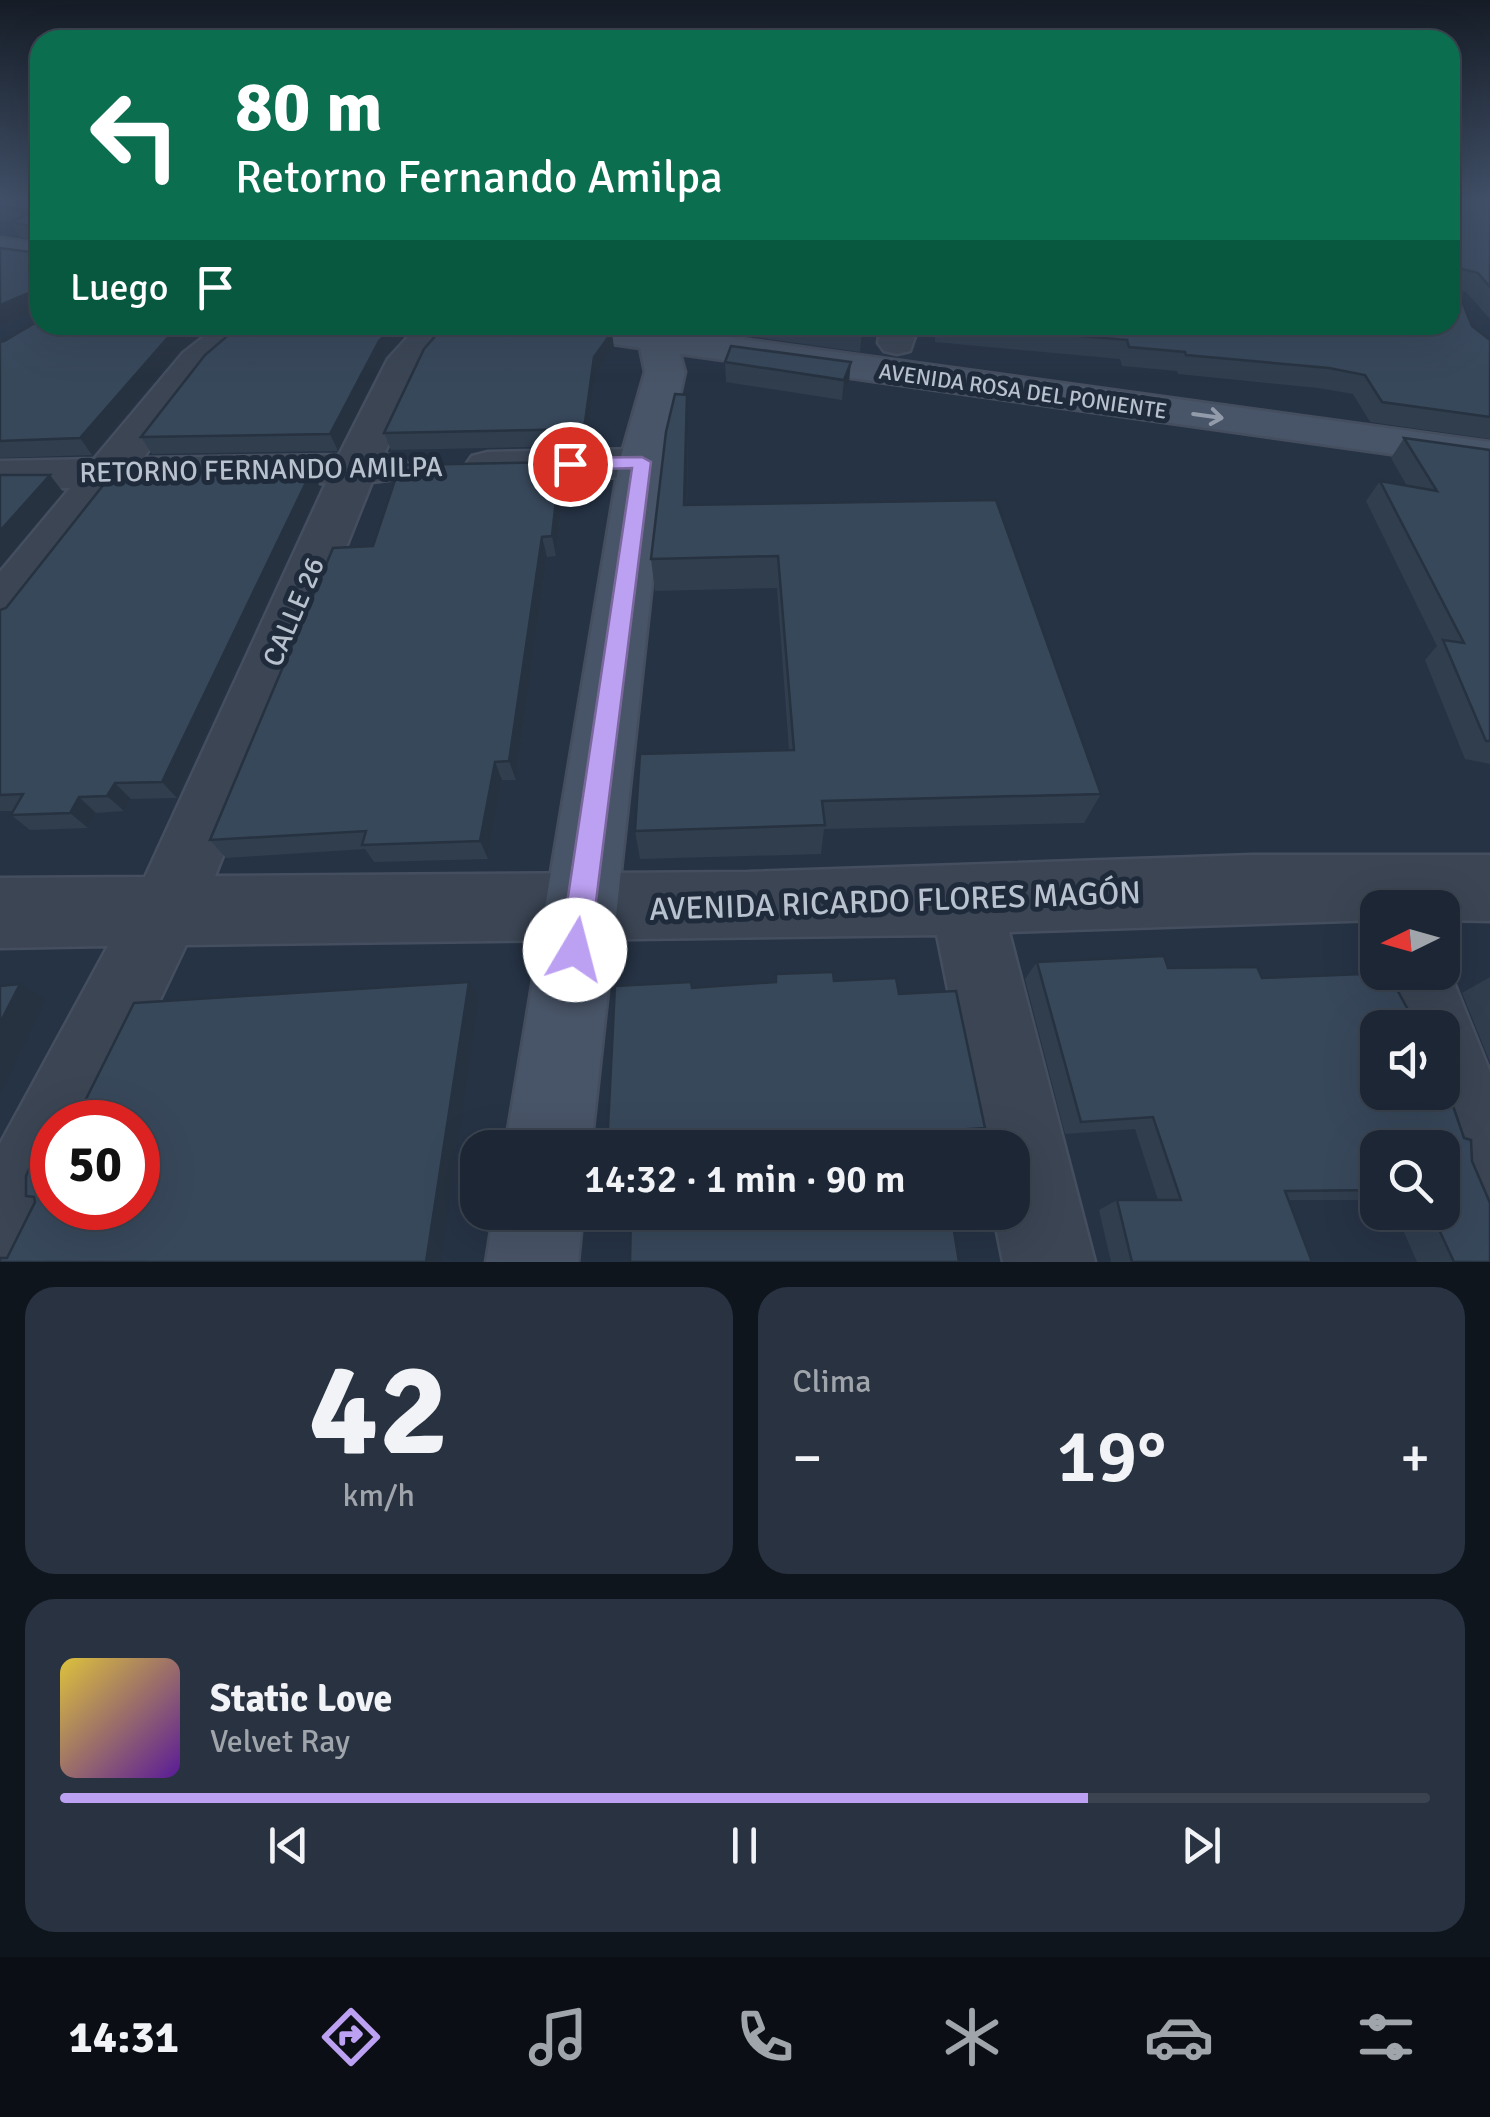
<!DOCTYPE html>
<html lang="es">
<meta charset="utf-8">
<style>
:root{--surface:#1c2634;--page:#293240;--text:#f1f3f6;--muted:#a0a5ac;--line:#3a434f;--accent:#bca0f2}
body{margin:0;font-family:Signika,sans-serif;background:var(--page);color:var(--text);height:100vh;display:flex;flex-direction:column;font-size:38px;white-space:nowrap}
*{box-sizing:border-box;margin:0}
p{font-size:32px;color:var(--muted)}
.icon{flex:none;width:55px;height:55px;fill:none;stroke:currentColor;stroke-width:2;stroke-linecap:round;stroke-linejoin:round}
.map{position:relative;height:1262px;overflow:hidden}
.sheet{display:flex;flex-direction:column;gap:25px;padding:25px;background:#0f151d;flex:1}
.sheet>*{flex:none}
.banner{position:absolute;left:30px;top:30px;width:1430px;height:305px;border-radius:30px;box-shadow:0 10px 40px #0002,0 0 0 2px var(--line);background:#0b6e4f;color:#fff;overflow:hidden}
.needle{width:65px;rotate:265deg}
.buttons{position:absolute;left:1360px;top:890px;display:grid;gap:20px}
.buttons a{display:grid;place-items:center;width:100px;height:100px;border-radius:20px;background:var(--surface);box-shadow:0 10px 40px #0002,0 0 0 2px var(--line);font-size:50px}
.speed{position:absolute;left:30px;top:1100px;display:flex;gap:20px;font-size:50px;font-weight:700;text-align:center}
.speed>*{display:grid;place-content:center;width:130px;height:130px;border-radius:50%;background:var(--surface);box-shadow:0 10px 40px #0002,0 0 0 2px var(--line);line-height:1}
.speed .limit{border:15px solid #d22;background:#fff;color:#111}
.pin{position:absolute;display:grid;place-items:center;width:85px;height:85px;color:#fff;margin:-42px;border:5px solid #fff;border-radius:50%;box-shadow:0 2px 10px #0007}
.me{position:absolute;width:110px;margin:-55px;rotate:8deg;stroke-linejoin:round;filter:drop-shadow(0 0 8px #0008)}
.turn{display:flex;align-items:center;gap:35px;height:210px;padding:0 40px;font-size:45px}
.turn .icon{width:130px;height:130px;stroke-width:2.5}
.turn b{display:block;font-size:70px;line-height:85px}
.then{display:flex;align-items:center;height:95px;padding:0 40px;background:#0003;gap:20px;font-size:38px}
.big{font-size:75px;font-weight:600;line-height:1.1}
.sheet .widget{flex:1;display:flex;flex-direction:column;justify-content:center;gap:15px;min-width:0;padding:0 35px;border-radius:30px;background:var(--page)}
.sheet .dial{align-items:center;gap:0}
.dial b{font-size:130px;line-height:1}
.song{display:flex;align-items:center;gap:30px}
.cover{width:120px;height:120px;border-radius:15px;background:linear-gradient(135deg,hsl(50 70% 55%),hsl(270 70% 35%))}
.played{height:10px;border-radius:5px;background:linear-gradient(90deg,var(--accent) 75%,var(--line) 75%)}
.keys{display:flex;justify-content:space-around;direction:ltr}
.heat{display:flex;justify-content:space-between;align-items:center;font-size:55px;direction:ltr}
.sheet .tiles{flex:1;display:grid;gap:25px;grid-template-columns:1fr 1fr}
.widget:last-child{grid-column:span 2}
.trip{position:absolute;left:460px;top:1130px;width:570px;height:100px;border-radius:30px;background:var(--surface);box-shadow:0 10px 40px #0002,0 0 0 2px var(--line);font-weight:600;line-height:100px;text-align:center}
.tab-bar{display:flex;height:160px;justify-content:space-around;align-items:center;background:#0b0f15;color:var(--muted)}
.tab-bar .icon{width:70px;height:70px}
.tab-bar .selected{color:var(--accent)}
.tab-bar b{font-size:45px;color:var(--text)}
.map>svg:first-child{display:block}
.lines{fill:none;stroke-linecap:round;stroke-linejoin:round}
.street-casing{stroke:#444e5e;stroke-width:5}
.secondary-casing{stroke:#444e5e;stroke-width:5}
.street{fill:#3b4554;fill-rule:evenodd}
.secondary{fill:#485467;fill-rule:evenodd}
.wall{fill:#303e4e}
.shaded-wall{fill:#273240}
.building{fill:#38485b;stroke:#273240;stroke-width:2.5;fill-rule:evenodd}
.oneway{stroke:#919baa}
.route{fill:#bca0f2;stroke:#7a689d;stroke-width:2.5}
.labels{text-anchor:middle;dominant-baseline:central;stroke-width:10;stroke-linejoin:round;paint-order:stroke}
.far-street-label{font-size:22px;fill:#b8c1ce;stroke:#1f2a3a}
.street-label{font-size:28px;fill:#b8c1ce;stroke:#1f2a3a}
.near-street-label{font-size:32px;fill:#b8c1ce;stroke:#1f2a3a}
</style>
<div class="map">
<svg width="1490" height="1262" viewBox="0 0 1490 1262">
<rect width="100%" height="100%" fill="#263345"/>
<g class="lines">
<defs>
<g id="street">
<polygon points="219,325 261,325 211,369 143,458 339,455 388,359 419,325 459,325 426,363 384,454 403,458 410,468 403,478 372,482 215,876 748,872 1252,855 1490,855 1490,921 1442,920 1442,908 1378,908 1378,920 1009,932 1095,1262 1003,1262 993,1212 1012,1212 1012,1148 980,1148 937,935 186,945 102,1122 52,1122 52,1208 61,1208 35,1262 0,1262 0,1144 108,946 0,948 0,878 145,877 326,483 122,487 19,623 0,628 0,572 70,488 0,489 0,461 94,459 183,353"/>
<polygon points="881,325 919,325 910,351 897,354 884,351 878,343"/>
<polygon points="642,449 658,453 665,463 658,473 642,477 488,480 472,476 465,466 472,456 488,452"/>
<polygon points="1442,953 1490,1072 1490,1225 1459,1212 1442,1170 1442,1148 1435,1148 1416,1092 1442,1092 1442,1028 1395,1028 1375,972 1378,967 1378,972 1442,972"/>
</g>
<g id="secondary">
<polygon points="0,238 40,244 40,264 0,258"/>
<polygon points="538,325 688,325 683,331 1490,442 1490,468 680,354 685,372 665,463 591,1148 505,1148 619,463 645,372 640,348 557,336 544,333"/>
<polygon points="494,1212 583,1212 578,1262 486,1262"/>
</g>
</defs>
<use href="#street" class="street-casing"/>
<use href="#secondary" class="secondary-casing"/>
<use href="#street" class="street"/>
<use href="#secondary" class="secondary"/>
</g>
<g class="wall">
<polygon points="0,201 40,201 40,316 36,310 0,326 0,248 30,252 34,249 34,240 20,237 11,222 12,222 0,220"/>
<polygon points="1450,201 1490,201 1490,319 1466,292 1459,290 1460,296 1472,326 1490,340 1490,439 1370,422 1353,394 1318,388 1178,374 1177,371 1122,366 1120,359 935,342 935,337 919,336 921,325 1450,325"/>
<polygon points="741,325 879,325 876,333 867,332 860,352 741,335"/>
<polygon points="0,342 180,351 92,455 0,458"/>
<polygon points="614,348 596,373 587,446 391,450 384,433"/>
<polygon points="385,357 338,451 152,454 141,437"/>
<polygon points="725,362 849,382 842,400 726,382"/>
<polygon points="687,395 688,426 687,505 996,500 1101,794 1084,823 824,829 821,854 640,859 635,831 789,750 777,588 655,591 651,559"/>
<polygon points="1404,438 1490,450 1490,764 1465,759 1425,660 1437,646 1366,501 1380,481 1407,486 1391,458"/>
<polygon points="560,462 564,482 556,556 547,557 516,780 502,780 488,859 374,862 365,849 226,858 210,840"/>
<polygon points="320,487 177,798 131,799 124,811 96,813 88,828 30,830 11,815 13,811 0,811 0,610"/>
<polygon points="1037,962 1168,968 1262,978 1472,1161 1490,1262 1417,1262 1395,1212 1442,1212 1378,1148 1378,1200 1289,1200 1312,1262 1111,1262 1099,1210 1117,1200 1158,1200 1135,1129 1065,1134 1025,979"/>
<polygon points="776,974 834,981 899,994 985,1128 974,1140 850,1148 607,1148 692,988 775,982"/>
<polygon points="1490,977 1490,1062 1462,993"/>
</g>
<g class="shaded-wall">
<polygon points="31,292 33,305 36,310 0,326 0,305"/>
<polygon points="184,325 214,325 180,351 92,455 80,438 171,334"/>
<polygon points="395,325 415,325 385,357 338,451 330,434 379,341"/>
<polygon points="864,325 867,325 867,332 860,352 862,333"/>
<polygon points="612,332 614,348 596,373 587,446 584,429 594,357"/>
<polygon points="851,362 849,382 842,400 844,380"/>
<polygon points="687,395 688,426 686,537 684,505"/>
<polygon points="560,462 564,482 556,556 552,536"/>
<polygon points="312,470 320,487 177,798 162,782"/>
<polygon points="50,475 63,492 0,566 0,531"/>
<polygon points="542,537 547,557 516,780 509,761"/>
<polygon points="495,762 502,780 488,859 480,841"/>
<polygon points="115,783 131,799 124,811 107,796"/>
<polygon points="79,797 96,813 88,828 70,813"/>
<polygon points="469,982 479,997 441,1262 426,1262"/>
<polygon points="20,984 46,999 0,1094 0,1023"/>
</g>
<g class="building">
<polygon points="0,201 40,201 40,306 33,305 31,292 0,305 0,248 30,252 34,249 34,227 11,222 35,211 0,207"/>
<polygon points="1450,201 1490,201 1490,287 1478,273 1462,269 1458,273 1460,296 1472,326 1490,340 1490,417 1382,402 1365,375 1329,368 1186,355 1185,352 1129,347 1127,340 956,325 1450,325"/>
<polygon points="40,320 40,325 184,325 171,334 80,438 0,441 0,342 4,341"/>
<polygon points="240,325 395,325 379,341 330,434 141,437 205,355"/>
<polygon points="445,325 569,325 612,332 594,357 584,429 384,433 424,349"/>
<polygon points="804,325 864,325 862,333"/>
<polygon points="731,346 851,362 844,380 725,362"/>
<polygon points="675,394 687,395 684,505 996,500 1101,794 822,801 825,825 635,831 640,754 794,750 778,556 651,559 666,432"/>
<polygon points="1404,438 1490,450 1490,741 1486,741 1443,640 1464,643 1380,481 1437,491"/>
<polygon points="560,462 552,536 542,537 509,761 495,762 480,841 362,845 366,831 210,840 333,548 373,546 400,465"/>
<polygon points="312,470 162,782 115,783 107,796 79,797 70,813 11,815 23,794 0,795 0,610 6,608 112,474"/>
<polygon points="0,475 50,475 0,531"/>
<polygon points="1164,956 1168,968 1257,967 1262,978 1388,973 1418,1028 1378,1028 1378,1092 1442,1092 1442,1074 1464,1138 1471,1140 1472,1161 1490,1203 1490,1262 1454,1262 1431,1212 1442,1212 1442,1148 1378,1148 1378,1190 1285,1191 1312,1262 1132,1262 1117,1200 1181,1200 1153,1117 1081,1122 1037,962"/>
<polygon points="833,972 834,981 896,978 899,994 956,991 985,1128 801,1140 801,1148 607,1148 615,986 691,982 692,988 776,982 776,974"/>
<path d="M 469,982 L 426,1262 L 0,1262 L 0,1258 L 7,1258 L 35,1202 L 34,1197 L 26,1196 L 26,1176 L 53,1115 L 79,1113 L 134,1003 ZM 52,1122 L 138,1122 L 138,1208 L 52,1208 Z"/>
<polygon points="20,984 0,1023 0,986"/>
<polygon points="631,1212 951,1212 959,1262 630,1262"/>
</g>
<defs><path id="oneway-shaft" d="M-6 0H5M1.5-3L5.5 0L1.5 3" fill="none" stroke-width="1.6" stroke-linecap="round" stroke-linejoin="round" transform="scale(2.5)"/></defs>
<use class="oneway" href="#oneway-shaft" transform="translate(1208 416) rotate(8)"/>
<linearGradient id="sky" x2="0" y2="1"><stop stop-color="#151c26"/><stop offset="0.53" stop-color="#415068"/><stop offset="1" stop-color="#415068" stop-opacity="0"/></linearGradient>
<rect width="1490" height="377" fill="url(#sky)"/>
<polygon class="route" points="642,457 651,462 590,950 586,960 575,965 564,960 560,950 632,468 570,470 561,464 570,458"/>
<g class="labels">
<g class="far-street-label">
<text transform="translate(1023 391) rotate(8)">AVENIDA ROSA DEL PONIENTE</text>
</g>
<g class="street-label">
<text transform="translate(261 470) rotate(-1)">RETORNO FERNANDO AMILPA</text>
<text transform="translate(294 612) rotate(-67)">CALLE 26</text>
</g>
<g class="near-street-label">
<text transform="translate(895 901) rotate(-2)">AVENIDA RICARDO FLORES MAGÓN</text>
</g>
</g>
</svg>
<div class="buttons">
<a><svg class="needle" viewBox="-14 -14 28 28"><path d="M0-13l5 13h-10z" fill="#e53935"/><path d="M0 13l5-13h-10z" fill="#a0a5ac"/></svg></a>
<a><svg class="icon" aria-label="sound" viewBox="0 0 24 24"><path d="M4 9h4l5-4v14l-5-4H4zM17 9q2 3 0 6"/></svg></a>
<a><svg class="icon" aria-label="search" viewBox="0 0 24 24"><circle cx="10" cy="10" r="6"/><path d="M15 15l6 6"/></svg></a>
</div>
<div class="speed"><div class="limit">50</div></div>
<div class="pin" style="left:570px;top:464px;background:#d93025"><svg class="icon" aria-label="arrive" viewBox="0 0 24 24"><path d="M6 21V4h12l-3 4 3 4H6"/></svg></div>
<svg class="me" style="left:575px;top:950px" viewBox="-20 -20 40 40"><circle r="19" fill="#fff"/><path d="M0-13L10 11 0 6-10 11z" fill="#bca0f2"/></svg>
<div class="trip">14:32 · 1 min · 90 m</div>
<div class="banner">
<div class="turn"><svg class="icon" aria-label="left" viewBox="0 0 24 24"><path d="M17 20v-9H6M10 6l-5 5 5 5"/></svg><div><b>80 m</b>Retorno Fernando Amilpa</div></div>
<div class="then">Luego<svg class="icon" aria-label="arrive" viewBox="0 0 24 24"><path d="M6 21V4h12l-3 4 3 4H6"/></svg></div>
</div>
</div>
<section class="sheet">
<div class="tiles">
<div class="widget dial"><b>42</b><p>km/h</p></div>
<div class="widget"><p>Clima</p>
<div class="heat"><a>−</a><b class="big">19°</b><a>+</a></div>
</div>
<div class="widget">
<div class="song"><i class="cover"></i><div><b>Static Love</b><p>Velvet Ray</p></div></div>
<div class="played"></div>
<div class="keys"><svg class="icon" aria-label="previous" viewBox="0 0 24 24"><path d="M18 5L8 12l10 7zM5 5v14"/></svg><svg class="icon" aria-label="pause" viewBox="0 0 24 24"><path d="M8 5v14M16 5v14"/></svg><svg class="icon" aria-label="next" viewBox="0 0 24 24"><path d="M6 5l10 7-10 7zM19 5v14"/></svg></div>
</div>
</div>
</section>
<nav class="tab-bar">
<b>14:31</b>
<svg class="icon selected" aria-label="directions" viewBox="0 0 24 24"><path d="M12 3l9 9-9 9-9-9zM9 14v-3h6M13 9l2 2-2 2"/></svg>
<svg class="icon" aria-label="music" viewBox="0 0 24 24"><path d="M9 18V5l10-2v13"/><circle cx="6" cy="18" r="3"/><circle cx="16" cy="16" r="3"/></svg>
<svg class="icon" aria-label="phone" viewBox="0 0 24 24"><path d="M5 4h4l2 5-3 2q2 4 5 5l2-3 5 2v4C11 20 4 13 5 4z"/></svg>
<svg class="icon" aria-label="climate" viewBox="0 0 24 24"><path d="M12 3v18M4 7l16 10M4 17L20 7"/></svg>
<svg class="icon" aria-label="car" viewBox="0 0 24 24"><path d="M5 17H2v-5l4-1 3-4h7l3 4 3 1v5h-3M9 17h6M6 11h13"/><circle cx="7" cy="17" r="2"/><circle cx="17" cy="17" r="2"/></svg>
<svg class="icon" aria-label="filters" viewBox="0 0 24 24"><path d="M4 7h16M4 17h16"/><circle cx="9" cy="7" r="2"/><circle cx="15" cy="17" r="2"/></svg>
</nav>
